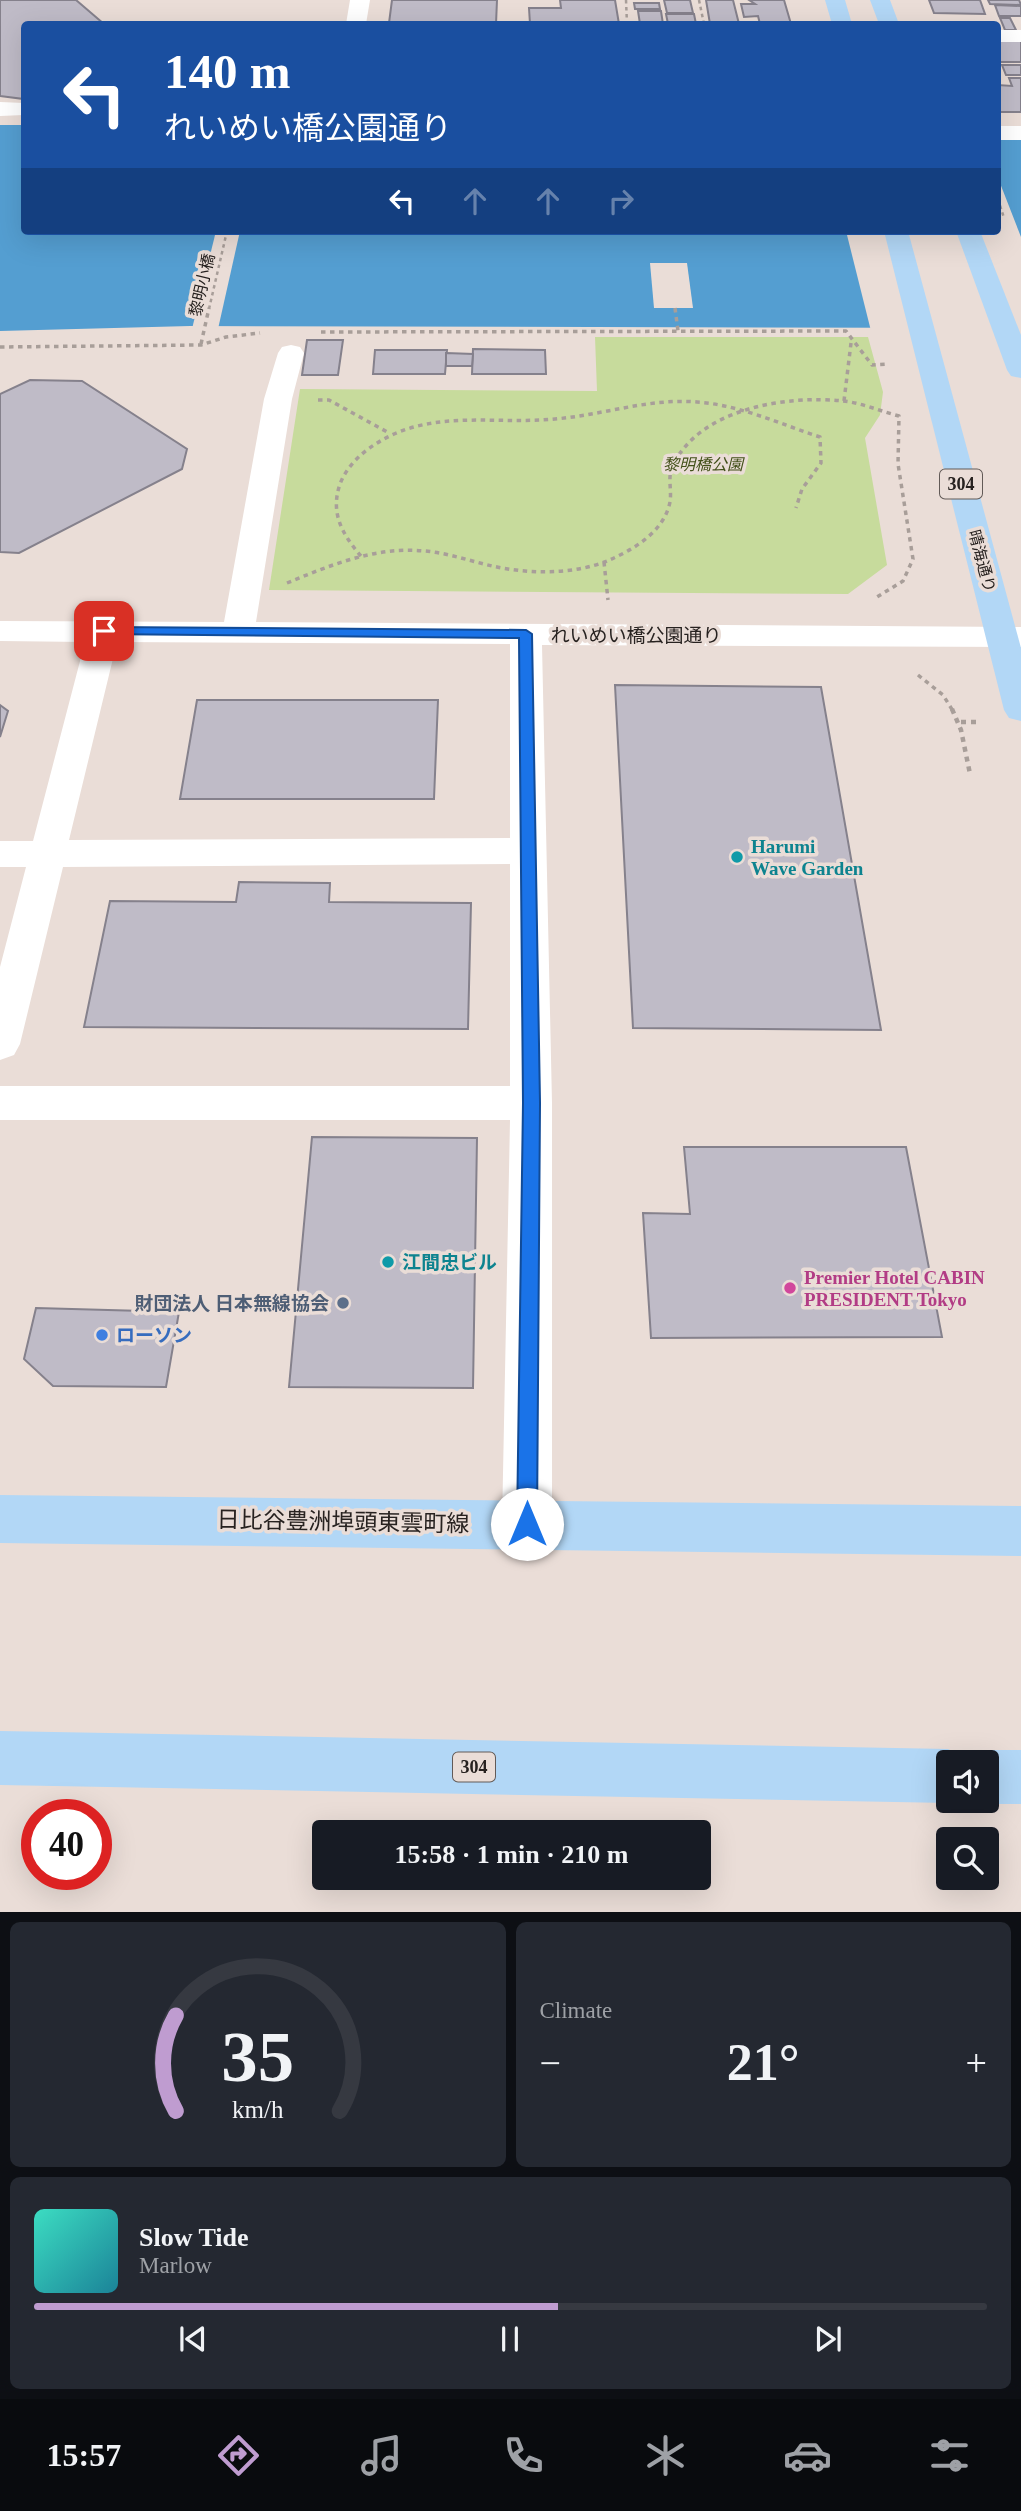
<!DOCTYPE html>
<meta charset="utf-8">
<style>
:root{--surface:#171b24;--page:#242831;--text:#f1f3f6;--muted:#9ea1a6;--line:#363941;--accent:#bf9cd0}
body{margin:0;font-family:"Times New Roman","Noto Sans JP",serif;background:var(--page);color:var(--text);height:100vh;display:flex;flex-direction:column;font-size:26px;white-space:nowrap}
*{box-sizing:border-box;margin:0}
p{font-size:23px;color:var(--muted)}
.icon{flex:none;width:38px;height:38px;fill:none;stroke:currentColor;stroke-width:2;stroke-linecap:round;stroke-linejoin:round}
.map{position:relative;height:1912px;overflow:hidden}
.sheet{display:flex;flex-direction:column;gap:10px;padding:10px;background:#0d0f14;flex:1}
.sheet>*{flex:none}
.banner{position:absolute;left:21px;top:21px;width:980px;height:214px;border-radius:7px;box-shadow:0 7px 28px #0002;background:#1a4fa0;color:#fff;overflow:hidden}
.controls{position:absolute;left:936px;top:1750px;display:grid;gap:14px}
.controls a{display:grid;place-items:center;width:63px;height:63px;border-radius:7px;background:var(--surface);box-shadow:0 7px 28px #0002;font-size:35px}
.speed{position:absolute;left:21px;top:1799px;display:flex;gap:14px;font-size:35px;font-weight:700;text-align:center}
.speed>*{display:grid;place-content:center;width:91px;height:91px;border-radius:50%;background:var(--surface);box-shadow:0 7px 28px #0002;line-height:1}
.speed .limit{border:10px solid #d22;background:#fff;color:#111}
.pin{position:absolute;display:grid;place-items:center;width:60px;height:60px;color:#fff;margin:-30px;border-radius:14px;box-shadow:0 4px 10px #0006}
.me{position:absolute;width:77px;margin:-38px;rotate:0deg;stroke-linejoin:round;filter:drop-shadow(0 0 5px #0008)}
.turn{display:flex;align-items:center;gap:24px;height:147px;padding:0 28px;font-size:32px}
.turn .icon{width:91px;height:91px;stroke-width:2.5}
.turn b{display:block;font-size:49px;line-height:60px}
.lanes{display:flex;align-items:center;height:66px;padding:0 28px;background:#0003;justify-content:center;gap:35px;direction:ltr}
.lanes .off{opacity:.35}
.big{font-size:52px;font-weight:800;line-height:1.1}
.sheet .card{flex:1;display:flex;flex-direction:column;justify-content:center;gap:10px;min-width:0;padding:0 24px;border-radius:10px;background:var(--page)}
.sheet .dial{align-items:center;gap:0}
.dial svg{height:182px;overflow:visible;fill:none;stroke:var(--line);stroke-width:7;stroke-linecap:round;text-anchor:middle}
.dial text{fill:var(--text);stroke:none}
.song{display:flex;align-items:center;gap:21px}
.cover{width:84px;height:84px;border-radius:10px;background:linear-gradient(135deg,hsl(170 70% 55%),hsl(190 70% 35%))}
.played{height:7px;border-radius:4px;background:linear-gradient(90deg,var(--accent) 55%,var(--line) 55%)}
.keys{display:flex;justify-content:space-around;direction:ltr}
.heat{display:flex;justify-content:space-between;align-items:center;font-size:38px;direction:ltr}
.sheet .tiles{flex:1;display:grid;gap:10px;grid-template-columns:1fr 1fr}
.card:last-child{grid-column:span 2}
.trip{position:absolute;left:312px;top:1820px;width:399px;height:70px;border-radius:7px;background:var(--surface);box-shadow:0 7px 28px #0002;font-weight:800;line-height:70px;text-align:center}
.dock{display:flex;height:112px;justify-content:space-around;align-items:center;background:#090b0e;color:var(--muted)}
.dock .icon{width:49px;height:49px}
.dock .selected{color:var(--accent)}
.dock b{font-size:32px;color:var(--text)}
.map>svg:first-child{display:block}
.green{fill:#c7db9c}
.water{fill:#549ed1}
.pier{fill:#eaddd7}
.building{fill:#bfbbc7;stroke:#85818c;stroke-width:2}
.lines{fill:none;stroke-linecap:round;stroke-linejoin:round}
.path-far2{stroke:#a89e99;stroke-width:2.5;stroke-dasharray:3.5 3.5;stroke-linecap:butt}
.path-far1{stroke:#a89e99;stroke-width:3.5;stroke-dasharray:4.5 4.5;stroke-linecap:butt}
.path{stroke:#a89e99;stroke-width:4.5;stroke-dasharray:5 5;stroke-linecap:butt}
.minor{fill:#fff;fill-rule:evenodd}
.major{fill:#b2d7f6;fill-rule:evenodd}
.route{fill:#1a73e8;stroke:#114b97;stroke-width:2}
.culture-dot{fill:#0f9aa8;stroke:#eaddd7;stroke-width:2.5}
.hotel-dot{fill:#d1479c;stroke:#eaddd7;stroke-width:2.5}
.service-dot{fill:#5c6f8a;stroke:#eaddd7;stroke-width:2.5}
.shop-dot{fill:#3f7fe0;stroke:#eaddd7;stroke-width:2.5}
.labels{text-anchor:middle;dominant-baseline:central;stroke-width:7;stroke-linejoin:round;paint-order:stroke}
.far-street-label{font-size:16px;fill:#272220;stroke:#eaddd7}
.far-park-label{font-size:16px;font-style:italic;fill:#43511a;stroke:#eaddd7}
.shield{fill:#eaddd7;stroke:#625a57;stroke-width:2}
.shield-label{font-size:18px;font-weight:bold;fill:#272220}
.street-label{font-size:19px;fill:#272220;stroke:#eaddd7}
.culture-label{font-size:19px;font-weight:bold;fill:#0d838f;stroke:#eaddd7;text-anchor:start}
.hotel-label{font-size:19px;font-weight:bold;fill:#b23c85;stroke:#eaddd7;text-anchor:start}
.service-label{font-size:19px;font-weight:bold;fill:#4e5e75;stroke:#eaddd7;text-anchor:end}
.shop-label{font-size:19px;font-weight:bold;fill:#366cbe;stroke:#eaddd7;text-anchor:start}
.near-street-label{font-size:23px;fill:#272220;stroke:#eaddd7}
</style>
<div class="map">
<svg width="1021" height="1913" viewBox="0 0 1021 1913">
<rect width="100%" height="100%" fill="#eaddd7"/>
<polygon class="green" points="595,337 868,337 883,392 880,415 865,438 887,565 848,594 269,590 300,389 597,391"/>
<polygon class="water" points="0,125 24,125 24,231 998,231 998,135 1021,135 1021,328 190,326 0,331"/>
<g class="pier">
<polygon points="998,178 1021,237 1021,331 871,331 846,231 998,231"/>
<polygon points="216,231 240,231 218,329 192,329"/>
<polygon points="650,263 687,263 693,308 654,308"/>
</g>
<g class="building">
<polygon points="0,0 76,0 104,24 24,24 24,99 0,96"/>
<polygon points="392,0 497,0 496,24 389,23"/>
<polygon points="560,0 615,0 619,24 530,24 529,8 561,8"/>
<polygon points="664,0 690,0 693,13 667,13"/>
<polygon points="706,0 733,0 739,24 710,24"/>
<polygon points="749,0 784,0 791,24 760,24 758,16 744,17 741,4 755,4"/>
<polygon points="929,0 980,0 985,14 934,13"/>
<polygon points="988,0 1019,0 1021,5 990,4"/>
<polygon points="634,3 659,3 660,9 635,9"/>
<polygon points="995,5 1021,6 1021,16 999,16"/>
<polygon points="638,11 661,11 663,24 640,24"/>
<polygon points="666,14 694,14 696,24 668,24"/>
<polygon points="1000,18 1010,18 1016,30 1005,30"/>
<polygon points="998,41 1021,41 1021,62 1000,62"/>
<polygon points="1002,65 1021,65 1021,75 1006,75"/>
<polygon points="1009,78 1021,78 1021,112 998,112 998,85 1012,86"/>
<polygon points="307,340 343,340 338,375 302,375"/>
<polygon points="473,349 545,350 546,374 472,374"/>
<polygon points="375,350 447,350 445,374 373,374"/>
<polygon points="446,353 473,354 472,366 446,366"/>
<polygon points="30,380 82,381 187,449 182,469 19,553 0,552 0,394"/>
<polygon points="615,685 821,687 881,1030 633,1028"/>
<polygon points="197,700 438,700 434,799 180,799"/>
<polygon points="0,705 8,711 0,737"/>
<polygon points="239,882 330,883 329,902 471,903 468,1029 84,1027 110,901 236,902"/>
<polygon points="312,1137 477,1138 473,1388 289,1387"/>
<polygon points="684,1147 906,1147 942,1337 651,1338 643,1213 690,1214"/>
<polygon points="36,1308 179,1312 166,1387 53,1386 24,1359"/>
</g>
<g class="lines">
<g class="path-far2">
<polyline points="626,0 627,24"/>
<polyline points="699,0 704,24"/>
<polyline points="998,199 1004,218"/>
<polyline points="209,309 227,231"/>
</g>
<g class="path-far1">
<polyline points="675,308 678,331"/>
<polyline points="321,332 846,331 872,365 888,364"/>
<polyline points="201,344 209,308"/>
<polyline points="0,347 201,345 226,337 260,333"/>
<polyline points="318,400 329,400 389,433"/>
<polyline points="844,401 851,343"/>
<path d="M 361,556 C 342,534 330,513 340,484 C 346,468 360,454 374,445 C 430,408 492,425 555,419 C 603,415 649,398 697,402 C 740,405 780,424 820,437 L 821,463 L 802,489 L 796,508"/>
<polyline points="604,562 608,600"/>
<path d="M 287,583 C 331,565 376,546 425,551 C 448,553 470,561 492,566 C 528,574 572,575 607,561 C 633,550 664,532 670,502 C 672,490 667,476 673,465 C 701,408 787,395 843,401 C 862,403 880,411 899,416 L 898,464 L 913,559 L 903,581 L 877,597"/>
<polyline points="918,675 943,695 953,711"/>
</g>
<g class="path">
<polyline points="952,709 961,730 970,774"/>
<polyline points="961,722 981,722"/>
</g>
<g class="minor">
<polygon points="350,0 370,0 366,24 346,24"/>
<rect x="998" y="30" width="23" height="12"/>
<polygon points="0,102 24,103 24,115 0,116"/>
<rect x="998" y="126" width="23" height="14"/>
<path d="M 291,345 L 300,347 L 304,353 L 292,399 L 256,622 L 1021,627 L 1021,647 L 542,645 L 552,1103 L 552,1524 L 545,1541 L 527,1548 L 509,1541 L 502,1524 L 510,1120 L 0,1120 L 0,1086 L 510,1086 L 510,864 L 63,867 L 20,1044 L 14,1055 L 0,1060 L 0,967 L 26,867 L 0,867 L 0,841 L 33,841 L 85,642 L 0,641 L 0,621 L 224,622 L 264,399 L 278,353 L 282,347 ZM 117,642 L 510,644 L 510,838 L 69,840 Z"/>
</g>
<g class="major">
<polygon points="825,0 845,0 852,24 832,24"/>
<polygon points="870,0 890,0 899,24 879,24"/>
<polygon points="884,231 908,231 1021,648 1021,721 1009,718 1004,710"/>
<polygon points="956,231 980,231 1021,335 1021,378 1011,376 1007,370"/>
<polygon points="0,1495 1021,1506 1021,1556 0,1543"/>
<polygon points="0,1731 948,1749 968,1758 987,1750 1021,1750 1021,1804 987,1804 979,1801 987,1801 987,1762 948,1762 948,1801 954,1801 948,1803 0,1785"/>
</g>
</g>
<polygon class="route" points="104,627 526,630 532,634 540,1103 537,1524 534,1531 527,1534 520,1531 517,1524 523,1103 519,638 99,634 99,628"/>
<g class="culture-dot">
<circle cx="737" cy="857" r="7"/>
<circle cx="388" cy="1262" r="7"/>
</g>
<circle class="hotel-dot" cx="790" cy="1288" r="7"/>
<circle class="service-dot" cx="343" cy="1303" r="7"/>
<circle class="shop-dot" cx="102" cy="1335" r="7"/>
<g class="labels">
<g class="far-street-label">
<text transform="translate(202 285) rotate(-77)">黎明小橋</text>
<text transform="translate(982 561) rotate(75)">晴海通り</text>
</g>
<g class="far-park-label">
<text x="703" y="464">黎明橋公園</text>
</g>
<g class="shield">
<rect x="940" y="469.5" width="42" height="29" rx="5"/>
<rect x="453" y="1752.5" width="42" height="29" rx="5"/>
</g>
<g class="shield-label">
<text x="961" y="484">304</text>
<text x="474" y="1767">304</text>
</g>
<g class="street-label">
<text x="636" y="635">れいめい橋公園通り</text>
</g>
<g class="culture-label">
<text x="751" y="846">Harumi<tspan x="751" dy="22">Wave Garden</tspan></text>
<text x="402" y="1262">江間忠ビル</text>
</g>
<g class="hotel-label">
<text x="804" y="1277">Premier Hotel CABIN<tspan x="804" dy="22">PRESIDENT Tokyo</tspan></text>
</g>
<g class="service-label">
<text x="329" y="1303">財団法人 日本無線協会</text>
</g>
<g class="shop-label">
<text x="116" y="1335">ローソン</text>
</g>
<g class="near-street-label">
<text transform="translate(343 1522) rotate(1)">日比谷豊洲埠頭東雲町線</text>
</g>
</g>
</svg>
<div class="controls">
<a><svg class="icon" aria-label="sound" viewBox="0 0 24 24"><path d="M4 9h4l5-4v14l-5-4H4zM17 9q2 3 0 6"/></svg></a>
<a><svg class="icon" aria-label="search" viewBox="0 0 24 24"><circle cx="10" cy="10" r="6"/><path d="M15 15l6 6"/></svg></a>
</div>
<div class="speed"><div class="limit">40</div></div>
<div class="pin" style="left:104px;top:631px;background:#d93025"><svg class="icon" aria-label="arrive" viewBox="0 0 24 24"><path d="M6 21V4h12l-3 4 3 4H6"/></svg></div>
<svg class="me" style="left:527px;top:1524px" viewBox="-20 -20 40 40"><circle r="19" fill="#fff"/><path d="M0-13L10 11 0 6-10 11z" fill="#1a73e8"/></svg>
<div class="trip">15:58 · 1 min · 210 m</div>
<div class="banner">
<div class="turn"><svg class="icon" aria-label="left" viewBox="0 0 24 24"><path d="M17 20v-9H6M10 6l-5 5 5 5"/></svg><div><b>140 m</b>れいめい橋公園通り</div></div>
<div class="lanes"><svg class="icon" aria-label="left" viewBox="0 0 24 24"><path d="M17 20v-9H6M10 6l-5 5 5 5"/></svg><svg class="icon off" aria-label="ahead" viewBox="0 0 24 24"><path d="M12 20V5M6 11l6-6 6 6"/></svg><svg class="icon off" aria-label="ahead" viewBox="0 0 24 24"><path d="M12 20V5M6 11l6-6 6 6"/></svg><svg class="icon off" aria-label="right" viewBox="0 0 24 24"><path d="M7 20v-9h11M14 6l5 5-5 5"/></svg></div>
</div>
</div>
<section class="sheet">
<div class="tiles">
<div class="card dial"><svg viewBox="0 0 100 80">
<path d="M14 69A42 42 0 1 1 86 69"/>
<path d="M14 69A42 42 0 0 1 14 27" stroke="#bf9cd0"/>
<text x="50" y="56" font-size="32" font-weight="700">35</text>
<text x="50" y="72" font-size="11">km/h</text>
</svg></div>
<div class="card"><p>Climate</p>
<div class="heat"><a>−</a><b class="big">21°</b><a>+</a></div>
</div>
<div class="card">
<div class="song"><i class="cover"></i><div><b>Slow Tide</b><p>Marlow</p></div></div>
<div class="played"></div>
<div class="keys"><svg class="icon" aria-label="previous" viewBox="0 0 24 24"><path d="M18 5L8 12l10 7zM5 5v14"/></svg><svg class="icon" aria-label="pause" viewBox="0 0 24 24"><path d="M8 5v14M16 5v14"/></svg><svg class="icon" aria-label="next" viewBox="0 0 24 24"><path d="M6 5l10 7-10 7zM19 5v14"/></svg></div>
</div>
</div>
</section>
<nav class="dock">
<b>15:57</b>
<svg class="icon selected" aria-label="directions" viewBox="0 0 24 24"><path d="M12 3l9 9-9 9-9-9zM9 14v-3h6M13 9l2 2-2 2"/></svg>
<svg class="icon" aria-label="music" viewBox="0 0 24 24"><path d="M9 18V5l10-2v13"/><circle cx="6" cy="18" r="3"/><circle cx="16" cy="16" r="3"/></svg>
<svg class="icon" aria-label="phone" viewBox="0 0 24 24"><path d="M5 4h4l2 5-3 2q2 4 5 5l2-3 5 2v4C11 20 4 13 5 4z"/></svg>
<svg class="icon" aria-label="climate" viewBox="0 0 24 24"><path d="M12 3v18M4 7l16 10M4 17L20 7"/></svg>
<svg class="icon" aria-label="car" viewBox="0 0 24 24"><path d="M5 17H2v-5l4-1 3-4h7l3 4 3 1v5h-3M9 17h6M6 11h13"/><circle cx="7" cy="17" r="2"/><circle cx="17" cy="17" r="2"/></svg>
<svg class="icon" aria-label="filters" viewBox="0 0 24 24"><path d="M4 7h16M4 17h16"/><circle cx="9" cy="7" r="2"/><circle cx="15" cy="17" r="2"/></svg>
</nav>
